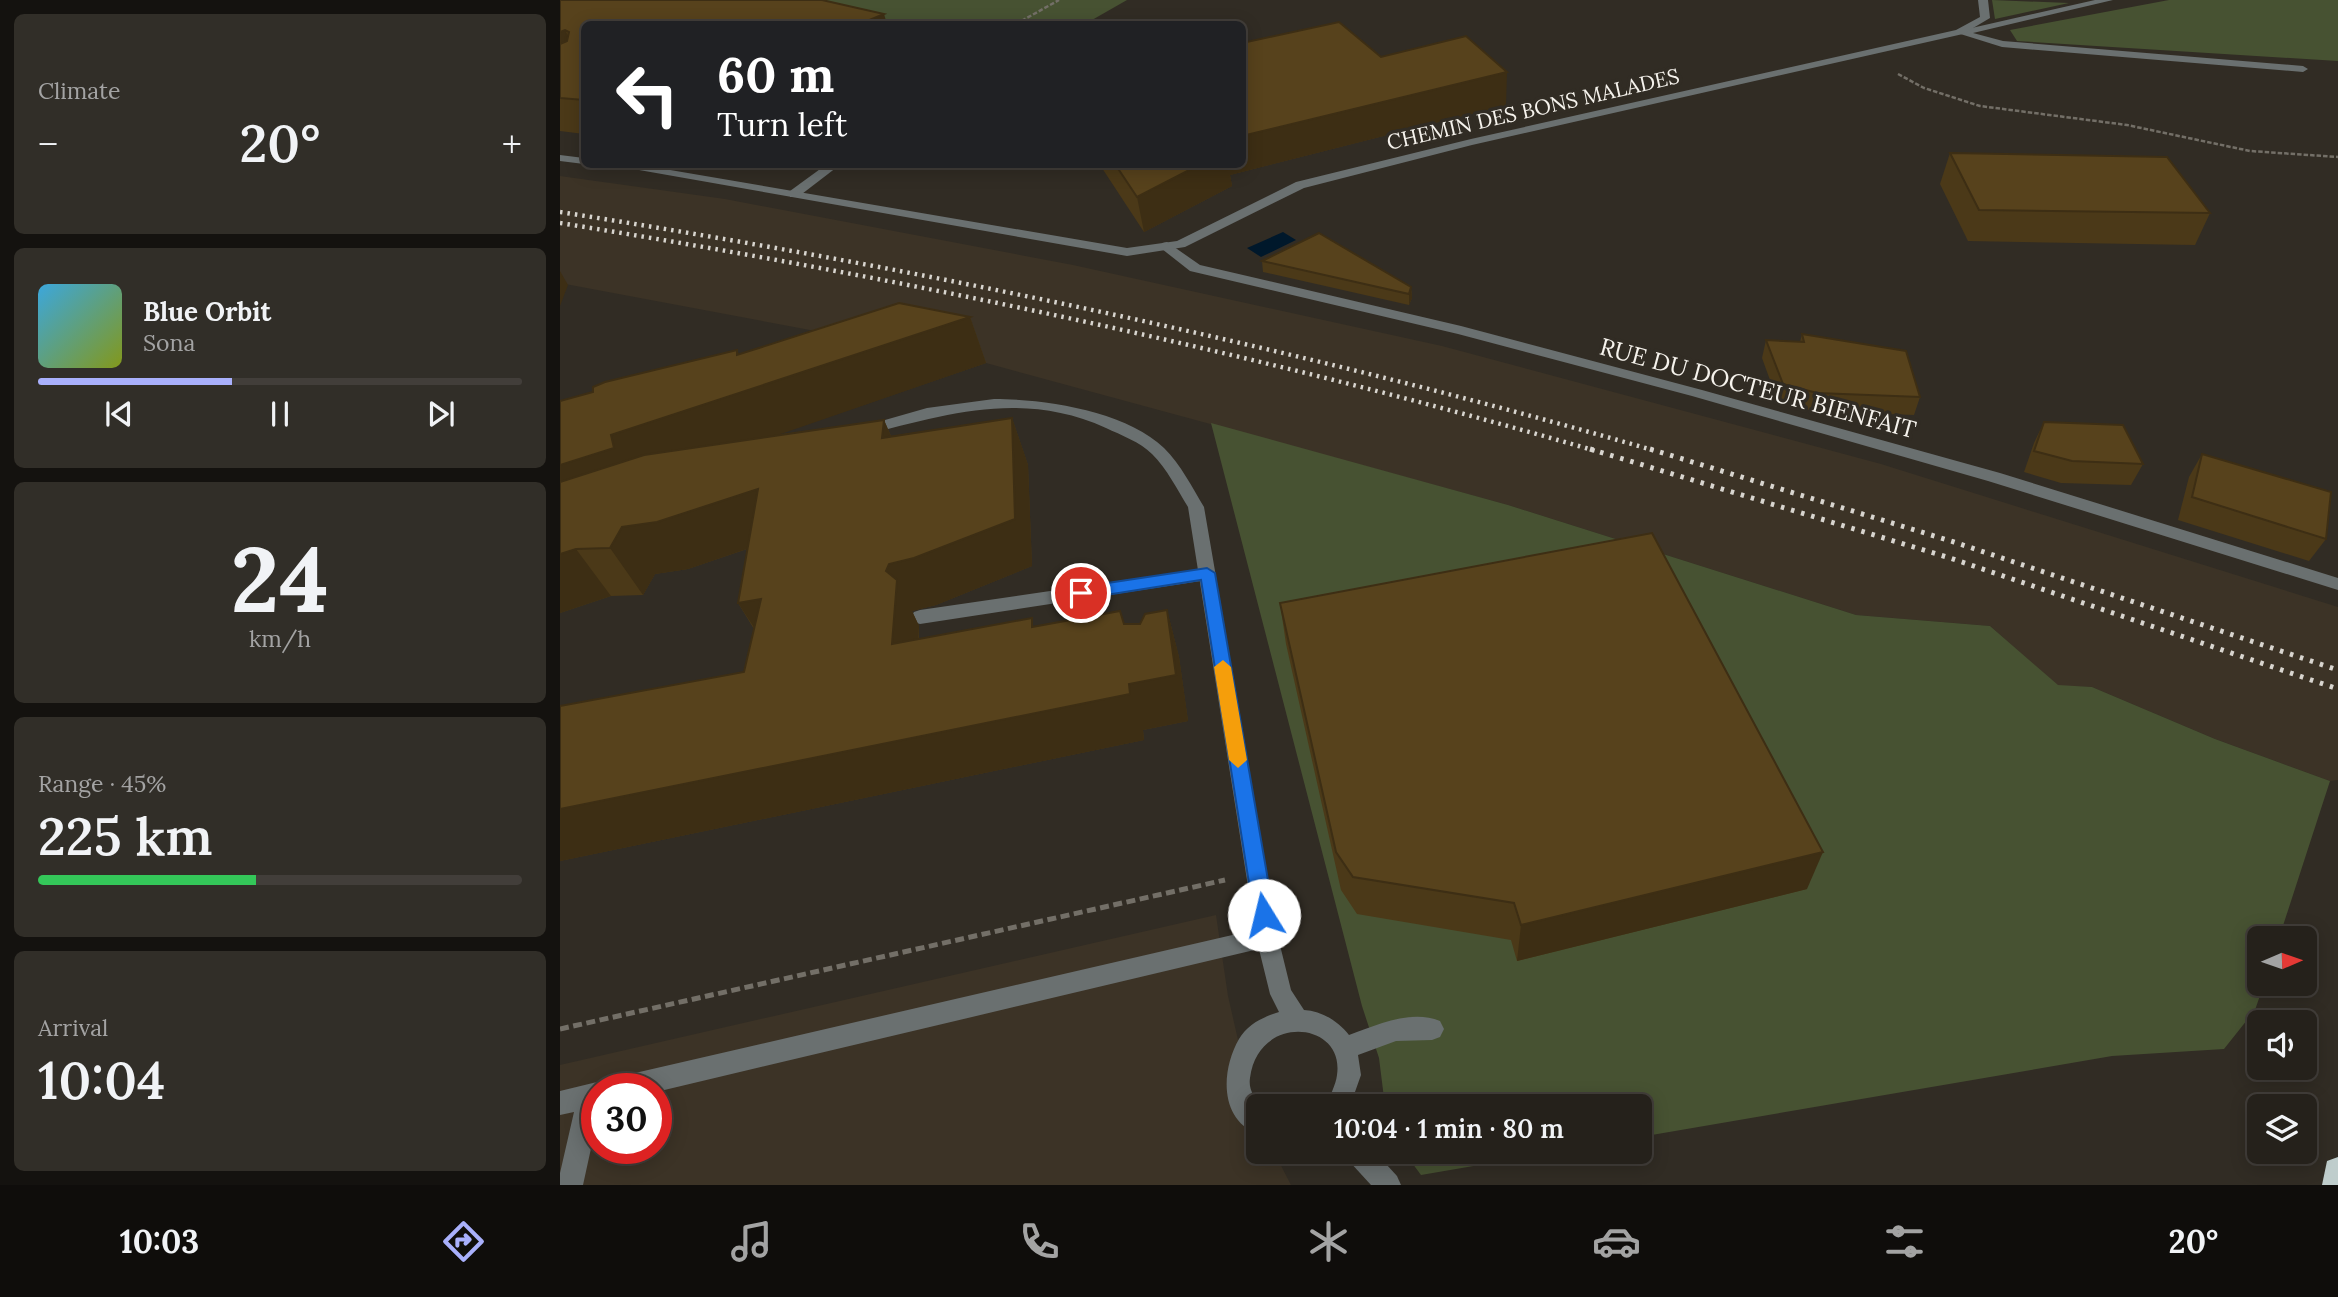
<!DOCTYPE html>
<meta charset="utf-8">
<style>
:root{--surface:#25211b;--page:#312e28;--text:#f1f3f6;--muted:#a3a3a3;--line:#423e3a;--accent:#a9b0fc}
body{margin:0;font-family:Lora,serif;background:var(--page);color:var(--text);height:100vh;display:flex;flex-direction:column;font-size:26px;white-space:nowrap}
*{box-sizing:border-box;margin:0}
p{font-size:23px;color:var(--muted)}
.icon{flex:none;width:38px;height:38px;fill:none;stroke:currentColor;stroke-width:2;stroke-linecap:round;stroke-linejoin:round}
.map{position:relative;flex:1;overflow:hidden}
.panel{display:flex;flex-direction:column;gap:14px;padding:14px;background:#14120f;width:560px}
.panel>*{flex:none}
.guide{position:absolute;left:21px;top:21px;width:665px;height:147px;border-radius:10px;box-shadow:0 4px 18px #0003,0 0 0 2px var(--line);background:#202124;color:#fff;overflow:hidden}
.needle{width:46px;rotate:88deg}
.tools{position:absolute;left:1687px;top:926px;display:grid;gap:14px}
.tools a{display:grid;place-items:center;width:70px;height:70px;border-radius:10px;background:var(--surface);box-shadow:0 4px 18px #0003,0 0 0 2px var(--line);font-size:35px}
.speed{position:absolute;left:21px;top:1073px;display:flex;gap:14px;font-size:35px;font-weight:700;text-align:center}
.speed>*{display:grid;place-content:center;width:91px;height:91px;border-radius:50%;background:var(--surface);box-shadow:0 4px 18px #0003,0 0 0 2px var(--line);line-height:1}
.speed .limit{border:10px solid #d22;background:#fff;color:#111}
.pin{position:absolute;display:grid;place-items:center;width:60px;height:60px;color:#fff;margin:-30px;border:4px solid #fff;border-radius:50%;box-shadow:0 2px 7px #0007}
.me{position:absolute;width:77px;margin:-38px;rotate:351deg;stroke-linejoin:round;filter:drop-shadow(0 0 5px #0008)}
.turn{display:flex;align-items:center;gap:24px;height:147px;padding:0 21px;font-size:32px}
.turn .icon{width:91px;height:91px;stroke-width:2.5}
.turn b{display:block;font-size:49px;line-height:60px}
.big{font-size:52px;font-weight:600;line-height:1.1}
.panel .widget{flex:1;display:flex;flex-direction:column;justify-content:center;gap:10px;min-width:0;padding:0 24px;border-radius:10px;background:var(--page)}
.panel .dial{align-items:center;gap:0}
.dial b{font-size:91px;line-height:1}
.song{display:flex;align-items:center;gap:21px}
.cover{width:84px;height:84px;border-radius:10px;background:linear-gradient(135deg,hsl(200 70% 55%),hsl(70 70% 35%))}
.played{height:7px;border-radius:4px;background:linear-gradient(90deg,var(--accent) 40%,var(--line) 40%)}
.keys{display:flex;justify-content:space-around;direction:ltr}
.heat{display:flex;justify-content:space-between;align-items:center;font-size:38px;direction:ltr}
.charge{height:10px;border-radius:5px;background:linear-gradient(90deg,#34c759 45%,var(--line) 0)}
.trip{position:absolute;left:686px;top:1094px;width:406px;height:70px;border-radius:10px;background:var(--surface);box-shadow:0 4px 18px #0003,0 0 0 2px var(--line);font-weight:600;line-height:70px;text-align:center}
.tabs{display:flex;height:112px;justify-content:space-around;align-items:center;background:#0f0d0b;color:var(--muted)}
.tabs .icon{width:49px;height:49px}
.tabs .current{color:var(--accent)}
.tabs b{font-size:32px;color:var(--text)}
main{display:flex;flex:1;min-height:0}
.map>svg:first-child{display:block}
.built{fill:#3c3326;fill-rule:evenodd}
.green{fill:#475232}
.water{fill:#00182b}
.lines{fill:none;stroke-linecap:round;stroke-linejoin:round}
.path-far1{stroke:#736f67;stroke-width:2.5;stroke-dasharray:4.5 2;stroke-linecap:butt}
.path{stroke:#736f67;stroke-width:5;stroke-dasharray:9 4.5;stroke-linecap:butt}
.service{fill:#6a7070;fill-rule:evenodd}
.minor{fill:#6a7070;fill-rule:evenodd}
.tertiary{fill:#6a7070;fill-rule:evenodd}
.motorway{fill:#bfcdcc;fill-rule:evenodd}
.rail-far1{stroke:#d8d5cf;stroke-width:4.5;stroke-dasharray:2.5 5;stroke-linecap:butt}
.rail{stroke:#d8d5cf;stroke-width:5;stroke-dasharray:3.5 7;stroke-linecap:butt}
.wall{fill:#4b3918}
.shaded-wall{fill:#3d2e14}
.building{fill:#57421c;stroke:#3d2e14;stroke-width:2}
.route{fill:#1a73e8;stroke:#114b97;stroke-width:2}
.slow{fill:#f59e0b}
.labels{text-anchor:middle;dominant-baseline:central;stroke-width:7;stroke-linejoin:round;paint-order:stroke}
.far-street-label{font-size:21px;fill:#f6f3ed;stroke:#312c24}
.street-label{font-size:24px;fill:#f6f3ed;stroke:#312c24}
</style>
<main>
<section class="panel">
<div class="widget"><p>Climate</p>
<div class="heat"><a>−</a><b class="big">20°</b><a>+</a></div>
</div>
<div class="widget">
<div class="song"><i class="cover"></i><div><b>Blue Orbit</b><p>Sona</p></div></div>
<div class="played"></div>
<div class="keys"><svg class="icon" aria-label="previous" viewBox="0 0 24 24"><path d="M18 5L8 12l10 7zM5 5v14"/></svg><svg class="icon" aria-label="pause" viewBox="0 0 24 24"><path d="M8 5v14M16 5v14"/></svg><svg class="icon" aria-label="next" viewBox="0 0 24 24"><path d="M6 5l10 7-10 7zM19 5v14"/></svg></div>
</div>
<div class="widget dial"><b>24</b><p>km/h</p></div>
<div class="widget"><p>Range · 45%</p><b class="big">225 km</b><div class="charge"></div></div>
<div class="widget"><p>Arrival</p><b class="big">10:04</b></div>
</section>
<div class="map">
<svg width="1778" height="1185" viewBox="0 0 1778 1185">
<rect width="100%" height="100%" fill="#312c24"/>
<g class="built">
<polygon points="0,176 165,199 513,265 882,346 1321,464 1778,607 1778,780 1770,781 1655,739 1532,687 1498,686 1430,626 1296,615 948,505 426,363 0,283"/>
<path d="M 656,915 L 668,996 L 686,1075 L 698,1112 L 698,1152 L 714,1152 L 731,1185 L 0,1185 L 0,1065 ZM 37,1088 L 96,1088 L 96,1148 L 37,1148 Z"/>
</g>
<g class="green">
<polygon points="199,0 567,0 525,24 238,24"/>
<polygon points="1432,0 1509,3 1435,19"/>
<polygon points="1609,0 1778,0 1778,61 1457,41 1450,30"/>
<polygon points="651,423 948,505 1296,615 1430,626 1498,685 1532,687 1655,739 1770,781 1719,938 1699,938 1699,984 1704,984 1695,1010 1664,1049 1552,1056 1080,1137 1080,1106 825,1106 819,1058 802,1006"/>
<polygon points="844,1152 996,1152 861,1175"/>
</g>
<polygon class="water" points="723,232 736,240 701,257 687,248"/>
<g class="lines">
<g class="path-far1">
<polyline points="456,24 499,0"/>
<polyline points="1338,74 1364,88 1420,106 1567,125 1690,151 1778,157"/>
</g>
<polyline class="path" points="0,1029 665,880"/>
<g class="service">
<polygon points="267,164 281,164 238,197 230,197 230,191"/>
<polygon points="647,568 656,574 647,580 360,624 354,622 351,617 354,612 360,610"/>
<polygon points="707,927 715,930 718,937 715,944 707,947 96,1092 96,1088 50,1088 53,1079 62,1076"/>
<polygon points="37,1082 47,1088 37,1088 37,1121 23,1185 0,1185 0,1173 14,1112 0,1115 0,1091"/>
</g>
<g class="minor">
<polygon points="1535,0 1553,0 1413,33 1443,41 1743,66 1748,69 1743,72 1442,47 1394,32"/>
<polygon points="607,242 640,265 901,326 1142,390 1440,473 1778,578 1778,590 1428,481 1132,396 898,334 630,271 602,249 602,243"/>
<path d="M 434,399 C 485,399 566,411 604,448 C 621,465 632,487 644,507 L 718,937 L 731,990 L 744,1010 C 762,1011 778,1021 789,1035 C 817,1025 851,1009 880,1021 L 884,1029 L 880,1037 L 872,1040 L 836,1041 L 798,1055 L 801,1075 L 790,1106 L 766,1106 C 769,1097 776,1085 777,1075 C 785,1021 698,1013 690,1078 C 688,1091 696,1097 698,1107 C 700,1115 698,1126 698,1134 C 659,1120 661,1070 679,1039 C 688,1024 703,1017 719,1012 L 710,994 L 696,937 L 628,507 C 617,489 607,469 592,454 C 580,442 561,435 546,428 C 462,390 386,414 302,436 L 294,431 L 297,428 L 367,408 Z"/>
<polygon points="785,1152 815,1152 837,1176 841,1185 811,1185 789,1161"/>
</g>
<g class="tertiary">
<polygon points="1418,0 1428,0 1430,18 1403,34 912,145 744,188 625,247 567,256 45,164 75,164 567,248 617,241 736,182 911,139 1396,30 1420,17"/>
<polygon points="0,155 24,158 24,164 0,161"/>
</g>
<polygon class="motorway" points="1778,1157 1778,1185 1762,1185 1767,1161"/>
<g class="rail-far1">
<path d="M 0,212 C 371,270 736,347 1096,451"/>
<path d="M 0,223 C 350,279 695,352 1036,451"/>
</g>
<g class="rail">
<polyline points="1030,449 1390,558 1778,689"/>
<polyline points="1090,449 1394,542 1778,670"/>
</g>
</g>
<g class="wall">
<polygon points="0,0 24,24 24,134 0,131"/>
<polygon points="821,57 946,105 670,175 672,186 584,232 540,165 682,164"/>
<polygon points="1390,153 1650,213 1635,245 1408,241 1380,184"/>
<polygon points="702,261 851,287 852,298 849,305 703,272"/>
<polygon points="410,317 426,363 216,435 324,420 331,436 452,418 468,465 472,566 376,605 352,611 359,626 359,639 476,627 580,624 607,610 619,657 628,721 583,730 584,740 0,861 0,706 184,672 194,629 178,603 187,549 128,569 95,574 83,595 51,596 0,613 0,401 179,354"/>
<polygon points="1242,334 1360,397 1354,415 1252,411 1218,402 1202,358 1206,340 1240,342"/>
<polygon points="1484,422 1583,464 1571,485 1501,483 1464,472 1474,443"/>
<polygon points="1642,454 1766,539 1749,561 1618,520 1629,477"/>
<polygon points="720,603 1247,889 957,961 951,940 797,914 781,890 726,644"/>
</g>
<g class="shaded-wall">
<polygon points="324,14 327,24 300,24"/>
<polygon points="5,30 23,64 0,73 0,32"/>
<polygon points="947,72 946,105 670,175 672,186 584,232 577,197 641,164 682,164 682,136"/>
<polygon points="0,271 8,285 0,306"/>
<polygon points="851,287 852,298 849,305 849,294"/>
<polygon points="410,317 426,363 82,482 0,523 0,465 51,435 177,355 177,350 196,387"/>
<polygon points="452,418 468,465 472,566 376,605 352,611 359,626 356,690 332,644 326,571 329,564"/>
<polygon points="324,420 344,467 322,438"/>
<polygon points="198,489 224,536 128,569 95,574 83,595 50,548 62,527"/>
<polygon points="16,549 51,596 0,613 0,554"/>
<polygon points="201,599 208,649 178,603"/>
<polygon points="607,610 619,657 628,721 583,730 584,740 0,861 0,809 569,684"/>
<polygon points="1263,852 1247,889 957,961 961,925"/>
</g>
<g class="building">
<polygon points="0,0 262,0 324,14 300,24 24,24 24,100 0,98 0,44 7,41 9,32 5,30 0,32"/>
<polygon points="779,22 821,57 906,36 947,72 682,136 682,43"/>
<polygon points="1390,153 1607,157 1650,213 1419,210"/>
<polygon points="555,164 641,164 577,197"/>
<polygon points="759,233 851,287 849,294 702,261"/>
<polygon points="339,303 410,317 51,435 54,448 0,465 0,401 33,392 33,387 45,382 177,350 177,355"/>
<polygon points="1242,334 1346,351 1360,397 1257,393 1223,384 1206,340 1244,342"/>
<polygon points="452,418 455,519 354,558 329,564 326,571 337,580 332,644 472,618 472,627 560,611 564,624 580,624 585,614 607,610 616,675 569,684 570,694 0,809 0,706 184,672 201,599 178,603 198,489 97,522 62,527 50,548 16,549 0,554 0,482 84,455 324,420 322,438"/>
<polygon points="1484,422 1563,425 1583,464 1512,461 1474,451"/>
<polygon points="1642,454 1771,492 1766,539 1632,497"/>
<polygon points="1092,533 1263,852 961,925 954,903 793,877 776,852 720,603"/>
</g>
<polygon class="route" points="647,568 655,573 714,915 711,922 704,924 697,922 694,915 641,580 521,599 513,593 521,587"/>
<polygon class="slow" points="663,660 671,667 687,760 678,768 669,760 654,667"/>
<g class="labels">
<g class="far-street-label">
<text transform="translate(973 109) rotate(-13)">CHEMIN DES BONS MALADES</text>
</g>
<g class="street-label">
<text transform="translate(1198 388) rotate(15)">RUE DU DOCTEUR BIENFAIT</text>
</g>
</g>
</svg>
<div class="tools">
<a><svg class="needle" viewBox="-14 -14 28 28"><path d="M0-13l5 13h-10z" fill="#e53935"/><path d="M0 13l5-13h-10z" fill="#a3a3a3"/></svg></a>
<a><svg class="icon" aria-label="sound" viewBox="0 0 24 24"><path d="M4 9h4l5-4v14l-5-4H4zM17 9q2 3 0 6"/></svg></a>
<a><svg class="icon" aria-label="layers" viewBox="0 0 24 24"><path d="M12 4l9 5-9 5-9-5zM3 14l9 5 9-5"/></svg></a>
</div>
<div class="speed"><div class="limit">30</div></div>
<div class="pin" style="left:521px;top:593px;background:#d93025"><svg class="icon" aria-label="arrive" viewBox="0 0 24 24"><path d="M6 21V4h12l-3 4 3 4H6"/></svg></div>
<svg class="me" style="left:704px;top:915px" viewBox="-20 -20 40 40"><circle r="19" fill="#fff"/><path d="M0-13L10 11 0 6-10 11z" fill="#1a73e8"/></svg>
<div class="trip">10:04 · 1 min · 80 m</div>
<div class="guide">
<div class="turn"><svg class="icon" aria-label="left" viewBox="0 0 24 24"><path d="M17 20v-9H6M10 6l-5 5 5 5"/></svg><div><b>60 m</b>Turn left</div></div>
</div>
</div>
</main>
<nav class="tabs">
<b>10:03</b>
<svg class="icon current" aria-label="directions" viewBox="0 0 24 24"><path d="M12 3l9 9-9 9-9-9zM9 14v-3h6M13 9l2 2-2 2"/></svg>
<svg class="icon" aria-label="music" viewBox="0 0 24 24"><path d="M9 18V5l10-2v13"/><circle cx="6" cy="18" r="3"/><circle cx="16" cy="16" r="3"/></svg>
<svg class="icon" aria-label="phone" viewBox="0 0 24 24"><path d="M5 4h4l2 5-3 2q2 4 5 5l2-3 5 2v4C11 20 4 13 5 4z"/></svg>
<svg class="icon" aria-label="climate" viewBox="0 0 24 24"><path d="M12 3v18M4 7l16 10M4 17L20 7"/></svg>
<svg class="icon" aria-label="car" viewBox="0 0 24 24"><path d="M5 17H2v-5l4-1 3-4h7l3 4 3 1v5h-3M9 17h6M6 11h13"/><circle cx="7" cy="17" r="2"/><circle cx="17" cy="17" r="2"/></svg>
<svg class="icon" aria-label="filters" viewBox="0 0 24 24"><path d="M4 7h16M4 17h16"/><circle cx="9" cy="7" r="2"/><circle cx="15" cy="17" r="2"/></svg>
<b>20°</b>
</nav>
